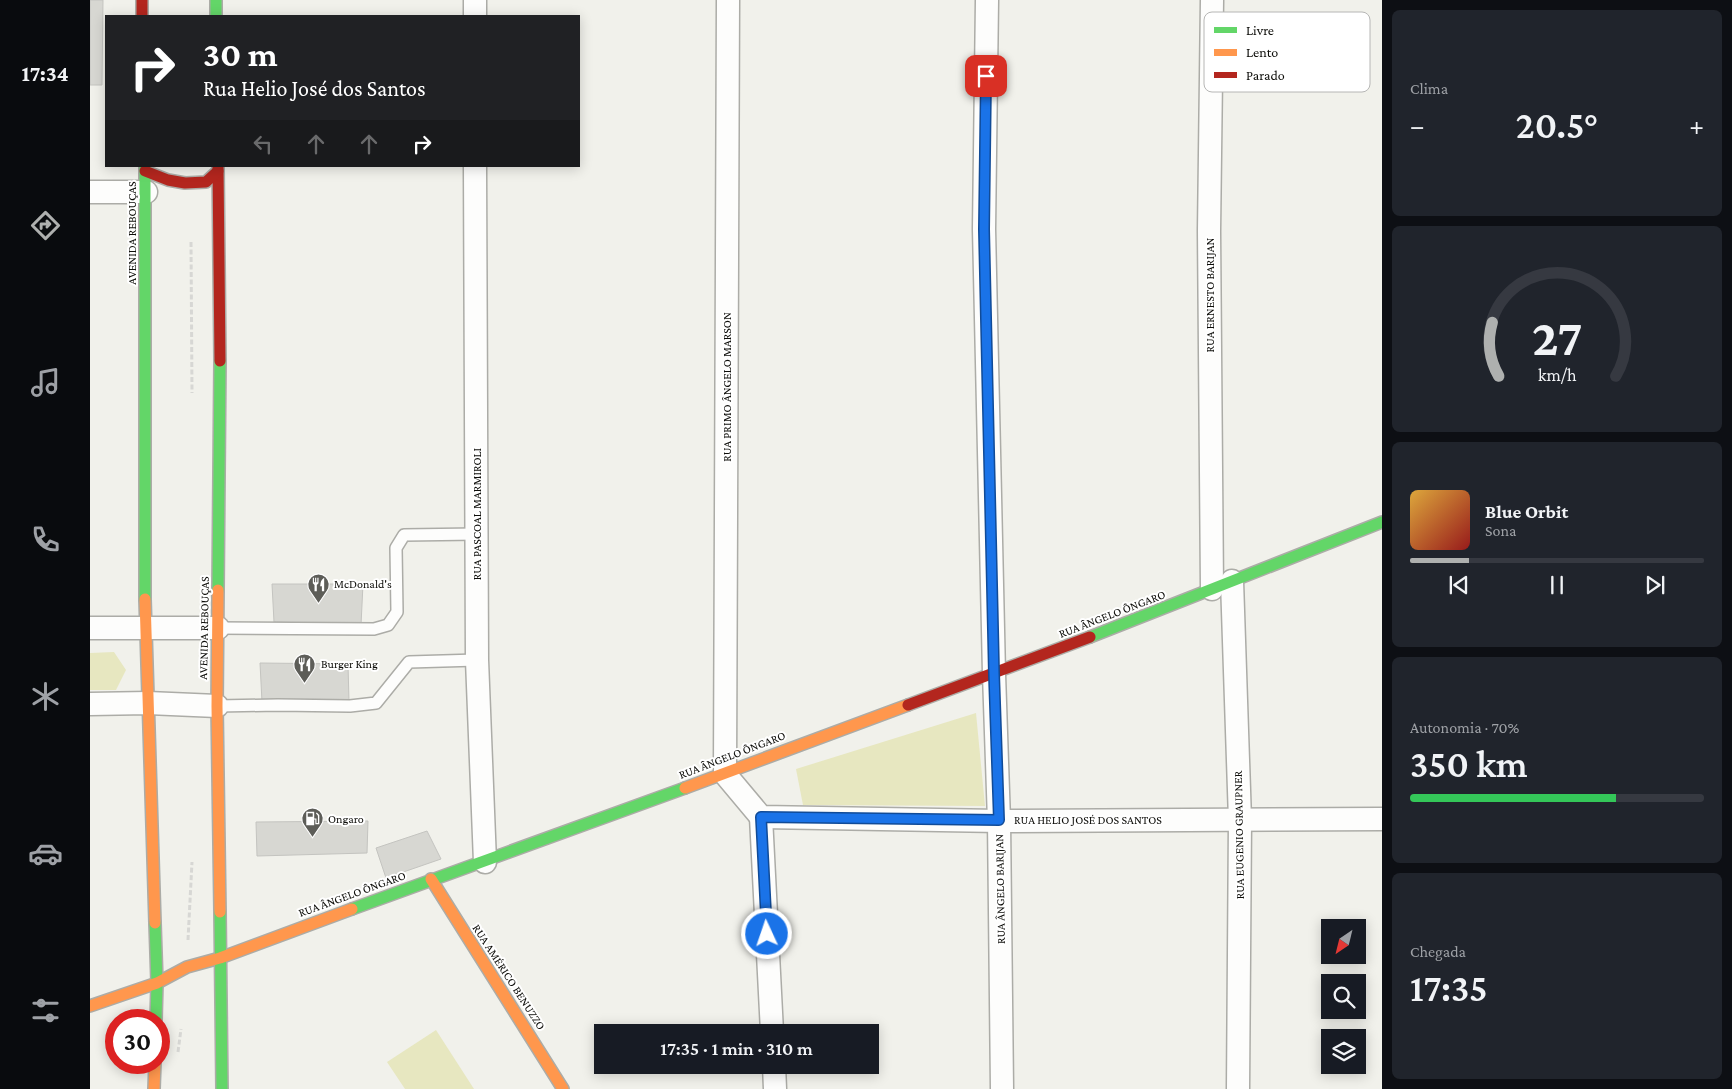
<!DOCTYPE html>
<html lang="pt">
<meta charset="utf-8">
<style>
:root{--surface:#171b24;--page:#20242c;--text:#f1f3f6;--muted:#9ea1a6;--line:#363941;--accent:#aeb0af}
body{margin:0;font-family:"Crimson Pro",serif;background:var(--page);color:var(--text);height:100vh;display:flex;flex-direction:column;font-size:19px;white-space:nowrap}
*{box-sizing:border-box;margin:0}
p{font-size:16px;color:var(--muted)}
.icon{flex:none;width:28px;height:28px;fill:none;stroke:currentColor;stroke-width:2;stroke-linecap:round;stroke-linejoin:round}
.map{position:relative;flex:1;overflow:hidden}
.details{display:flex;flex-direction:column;gap:10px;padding:10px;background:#0d0f14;width:350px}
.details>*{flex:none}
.banner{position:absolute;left:15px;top:15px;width:475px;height:152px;border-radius:0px;box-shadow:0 2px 12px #0003;background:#202124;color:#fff;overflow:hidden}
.needle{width:32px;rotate:215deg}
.buttons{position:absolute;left:1231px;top:919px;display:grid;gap:10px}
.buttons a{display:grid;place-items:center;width:45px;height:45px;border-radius:0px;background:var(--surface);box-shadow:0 2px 12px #0003;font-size:25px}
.speed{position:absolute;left:15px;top:1009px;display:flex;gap:10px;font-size:25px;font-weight:700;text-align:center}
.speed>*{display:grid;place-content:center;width:65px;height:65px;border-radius:50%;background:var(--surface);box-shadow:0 2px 12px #0003;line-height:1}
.speed .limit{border:8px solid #d22;background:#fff;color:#111}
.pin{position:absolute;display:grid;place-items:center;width:42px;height:42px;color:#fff;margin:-21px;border-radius:10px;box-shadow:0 2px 8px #0006}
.me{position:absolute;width:55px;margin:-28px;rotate:357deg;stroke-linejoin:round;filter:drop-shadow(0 0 4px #0008)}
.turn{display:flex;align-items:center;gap:18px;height:105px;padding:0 15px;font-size:22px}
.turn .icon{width:65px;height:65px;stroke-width:2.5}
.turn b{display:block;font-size:35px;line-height:42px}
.lanes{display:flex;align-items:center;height:48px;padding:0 15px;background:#0003;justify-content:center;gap:25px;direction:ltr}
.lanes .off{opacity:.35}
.big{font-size:38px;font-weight:600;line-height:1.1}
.details .widget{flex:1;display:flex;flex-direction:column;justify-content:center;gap:8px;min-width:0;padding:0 18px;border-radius:8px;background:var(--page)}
.details .dial{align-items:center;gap:0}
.dial svg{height:130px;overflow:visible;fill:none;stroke:var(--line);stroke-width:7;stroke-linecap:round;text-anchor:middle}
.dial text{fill:var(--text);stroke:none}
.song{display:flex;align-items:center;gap:15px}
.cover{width:60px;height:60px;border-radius:8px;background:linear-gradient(135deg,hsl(40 70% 55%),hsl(0 70% 35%))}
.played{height:5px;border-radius:2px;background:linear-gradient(90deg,var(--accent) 20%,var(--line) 20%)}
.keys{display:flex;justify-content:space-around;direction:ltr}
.heat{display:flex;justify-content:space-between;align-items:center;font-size:28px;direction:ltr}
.charge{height:8px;border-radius:4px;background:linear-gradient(90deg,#34c759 70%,var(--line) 0)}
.trip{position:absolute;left:504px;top:1024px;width:285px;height:50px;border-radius:0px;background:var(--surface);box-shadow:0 2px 12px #0003;font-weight:600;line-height:50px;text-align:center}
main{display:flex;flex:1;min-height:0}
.tab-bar{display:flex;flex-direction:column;width:90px;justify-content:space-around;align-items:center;background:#090b0e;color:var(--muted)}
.tab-bar .icon{width:35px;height:35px}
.tab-bar .active{color:var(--accent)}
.tab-bar b{font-size:22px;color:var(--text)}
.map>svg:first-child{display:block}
.green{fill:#e7e7c0}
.building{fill:#d7d7d2;stroke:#c4c4c0}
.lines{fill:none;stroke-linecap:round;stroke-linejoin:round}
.lane-casing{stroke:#acaca7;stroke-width:14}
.street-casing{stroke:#acaca7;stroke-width:25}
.fast-casing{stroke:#acaca7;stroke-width:14}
.slow-casing{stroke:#acaca7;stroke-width:14}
.jam-casing{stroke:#acaca7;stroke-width:14}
.path{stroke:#d7d7d4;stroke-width:3;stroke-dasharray:5 2.5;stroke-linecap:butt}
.lane{stroke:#fdfdfc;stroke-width:11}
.street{stroke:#fdfdfc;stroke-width:22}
.fast{stroke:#63d668;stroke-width:11}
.slow{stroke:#ff974d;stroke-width:11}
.jam{stroke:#b3261e;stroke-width:11}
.route-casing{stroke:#114b97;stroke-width:12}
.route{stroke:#1a73e8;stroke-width:9}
.labels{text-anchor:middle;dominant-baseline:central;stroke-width:4;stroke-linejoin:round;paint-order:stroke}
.street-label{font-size:12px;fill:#0d0d09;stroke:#fff}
.poi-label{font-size:12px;fill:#0d0d09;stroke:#fff;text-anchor:start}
.key{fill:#fff;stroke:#b6b6b5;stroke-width:1}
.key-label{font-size:14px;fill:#0d0d09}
</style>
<main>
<nav class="tab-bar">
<b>17:34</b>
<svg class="icon active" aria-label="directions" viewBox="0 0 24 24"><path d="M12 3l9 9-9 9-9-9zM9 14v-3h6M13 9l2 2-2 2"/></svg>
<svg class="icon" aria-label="music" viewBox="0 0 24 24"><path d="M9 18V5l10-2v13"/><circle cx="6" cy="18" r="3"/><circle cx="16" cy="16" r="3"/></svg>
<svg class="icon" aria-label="phone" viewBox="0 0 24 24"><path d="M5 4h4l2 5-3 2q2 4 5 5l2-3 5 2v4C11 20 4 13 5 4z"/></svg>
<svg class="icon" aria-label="climate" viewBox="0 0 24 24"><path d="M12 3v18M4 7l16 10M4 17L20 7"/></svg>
<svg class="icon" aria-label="car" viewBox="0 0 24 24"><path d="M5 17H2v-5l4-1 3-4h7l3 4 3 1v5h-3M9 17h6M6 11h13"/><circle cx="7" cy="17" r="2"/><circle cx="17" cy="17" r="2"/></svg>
<svg class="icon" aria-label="filters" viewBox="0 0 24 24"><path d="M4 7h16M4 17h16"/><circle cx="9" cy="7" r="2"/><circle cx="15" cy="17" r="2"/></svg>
</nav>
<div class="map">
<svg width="1292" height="1089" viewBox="0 0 1292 1089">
<rect width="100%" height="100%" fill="#f1f1eb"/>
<g class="green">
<polygon points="24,652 36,670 26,690 0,690 0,653"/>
<polygon points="886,713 895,806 713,805 706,769"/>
<polygon points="346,1030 384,1089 315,1089 297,1062"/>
</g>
<g class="building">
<polygon points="0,0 13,0 12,85 0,85"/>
<polygon points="182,584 273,584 271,625 184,622"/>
<polygon points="170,663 258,664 259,702 172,702"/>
<polygon points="278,821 277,853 167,856 166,822"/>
<polygon points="337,831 351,859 296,878 286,848"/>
</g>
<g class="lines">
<defs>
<g id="lane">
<polyline points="128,628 284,629 298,625 307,612 306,548 314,535 387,534"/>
<polyline points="127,706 188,705 260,706 286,703 319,662 387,660"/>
</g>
<g id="street">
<polyline points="638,0 635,774 671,817 909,821 1292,819"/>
<polyline points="897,0 894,229 904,674 909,821 912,1089"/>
<polyline points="1122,0 1119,231 1122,589"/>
<polyline points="385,16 385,0"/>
<polyline points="385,166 387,660 395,862"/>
<polyline points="0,192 56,192"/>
<polyline points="1142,581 1150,820 1148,1089"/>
<polyline points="0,628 128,628"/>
<polyline points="0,704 58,703 127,706"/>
<polyline points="671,817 682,1032"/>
<polyline points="684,1065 685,1089"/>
</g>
<g id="fast">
<polyline points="126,0 126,16"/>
<polyline points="55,166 55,599"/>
<polyline points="128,590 130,361"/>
<polyline points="1000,637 1292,522"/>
<polyline points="262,909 595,788"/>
<polyline points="130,912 132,1089"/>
<polyline points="65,923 67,983 66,1020"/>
</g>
<g id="slow">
<polyline points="128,590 127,706 130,912"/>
<polyline points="55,599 65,923"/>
<polyline points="595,788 818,705"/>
<polyline points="341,879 473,1089"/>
<polyline points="0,1006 67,983 97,967 130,958 262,909"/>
<polyline points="64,1089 65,1062"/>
</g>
<g id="jam">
<polyline points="52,0 52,16"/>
<polyline points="128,166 130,361"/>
<polyline points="55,171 78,180 95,183 116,182 128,171"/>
<polyline points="818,705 1000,637"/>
</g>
</defs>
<use href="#lane" class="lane-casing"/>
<use href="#street" class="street-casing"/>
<use href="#fast" class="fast-casing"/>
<use href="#slow" class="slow-casing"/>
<use href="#jam" class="jam-casing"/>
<g class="path">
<polyline points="101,242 102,393"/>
<polyline points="98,940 102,862"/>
<polyline points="88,1052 91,1029"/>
</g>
<use href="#lane" class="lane"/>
<use href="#street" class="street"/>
<use href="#fast" class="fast"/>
<use href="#slow" class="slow"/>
<use href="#jam" class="jam"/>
</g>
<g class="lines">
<defs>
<polyline id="route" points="677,934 671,817 909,820 904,674 894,229 896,76"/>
</defs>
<use href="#route" class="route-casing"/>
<use href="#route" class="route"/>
</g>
<defs>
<symbol id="restaurant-pin" viewBox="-11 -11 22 30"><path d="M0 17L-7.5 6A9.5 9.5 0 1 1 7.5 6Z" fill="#5d5d58" stroke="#fff"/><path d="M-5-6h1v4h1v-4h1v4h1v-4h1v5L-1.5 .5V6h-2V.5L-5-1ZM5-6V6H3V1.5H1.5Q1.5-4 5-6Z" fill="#fff"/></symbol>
<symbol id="fuel-pin" viewBox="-11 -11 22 30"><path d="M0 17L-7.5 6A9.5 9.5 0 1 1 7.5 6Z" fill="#5d5d58" stroke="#fff"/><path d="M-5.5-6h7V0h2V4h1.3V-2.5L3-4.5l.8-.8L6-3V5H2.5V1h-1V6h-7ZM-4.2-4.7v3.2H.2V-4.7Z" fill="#fff"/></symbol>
</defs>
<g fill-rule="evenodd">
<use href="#restaurant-pin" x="216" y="572" width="25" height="34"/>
<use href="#restaurant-pin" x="202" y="652" width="25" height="34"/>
<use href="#fuel-pin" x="210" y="806" width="25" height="34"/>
</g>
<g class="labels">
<g class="street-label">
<text transform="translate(42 233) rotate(-90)">AVENIDA REBOUÇAS</text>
<text transform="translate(1120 295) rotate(-90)">RUA ERNESTO BARIJAN</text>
<text transform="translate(637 387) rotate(-90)">RUA PRIMO ÂNGELO MARSON</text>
<text transform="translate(387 514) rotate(-90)">RUA PASCOAL MARMIROLI</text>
<text transform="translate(1022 614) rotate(-21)">RUA ÂNGELO ÔNGARO</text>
<text transform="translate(114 628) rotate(-89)">AVENIDA REBOUÇAS</text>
<text transform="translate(642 755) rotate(-21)">RUA ÂNGELO ÔNGARO</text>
<text x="998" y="820">RUA HELIO JOSÉ DOS SANTOS</text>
<text transform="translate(1149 835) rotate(-91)">RUA EUGENIO GRAUPNER</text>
<text transform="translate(910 889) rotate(-91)">RUA ÂNGELO BARIJAN</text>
<text transform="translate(262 894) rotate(-20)">RUA ÂNGELO ÔNGARO</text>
<text transform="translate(419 977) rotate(57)">RUA AMÉRICO BENUZZO</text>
</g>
<g class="poi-label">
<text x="244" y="584">McDonald's</text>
<text x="231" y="664">Burger King</text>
<text x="238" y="819">Ongaro</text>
</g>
</g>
<rect x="1114" y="12" width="166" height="80" rx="8" class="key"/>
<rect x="1124" y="27" width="23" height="6" fill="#63d668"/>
<rect x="1124" y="49" width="23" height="7" fill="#ff974d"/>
<rect x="1124" y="72" width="23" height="6" fill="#b3261e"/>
<g class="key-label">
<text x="1156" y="35">Livre</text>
<text x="1156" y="57">Lento</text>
<text x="1156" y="80">Parado</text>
</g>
</svg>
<div class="buttons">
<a><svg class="needle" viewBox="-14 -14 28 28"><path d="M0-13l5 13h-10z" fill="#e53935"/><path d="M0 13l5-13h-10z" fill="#9ea1a6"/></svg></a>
<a><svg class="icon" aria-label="search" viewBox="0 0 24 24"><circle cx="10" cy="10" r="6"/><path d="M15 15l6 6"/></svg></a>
<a><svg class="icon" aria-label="layers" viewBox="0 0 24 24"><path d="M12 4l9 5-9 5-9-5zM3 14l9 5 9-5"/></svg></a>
</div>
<div class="speed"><div class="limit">30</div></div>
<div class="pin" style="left:896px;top:76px;background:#d93025"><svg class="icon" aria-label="arrive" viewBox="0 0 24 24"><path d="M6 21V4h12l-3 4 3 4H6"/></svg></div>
<svg class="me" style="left:677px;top:934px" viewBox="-20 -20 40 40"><circle r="17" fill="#1a73e8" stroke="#fff" stroke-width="3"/><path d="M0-11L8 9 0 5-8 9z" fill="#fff"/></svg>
<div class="trip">17:35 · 1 min · 310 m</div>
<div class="banner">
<div class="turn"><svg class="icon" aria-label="right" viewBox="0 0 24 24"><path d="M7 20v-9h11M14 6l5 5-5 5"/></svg><div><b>30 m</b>Rua Helio José dos Santos</div></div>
<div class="lanes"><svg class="icon off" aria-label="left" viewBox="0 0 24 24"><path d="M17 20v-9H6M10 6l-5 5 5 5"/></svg><svg class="icon off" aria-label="ahead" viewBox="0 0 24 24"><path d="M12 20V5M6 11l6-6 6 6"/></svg><svg class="icon off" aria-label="ahead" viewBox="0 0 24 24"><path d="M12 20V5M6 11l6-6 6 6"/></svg><svg class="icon" aria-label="right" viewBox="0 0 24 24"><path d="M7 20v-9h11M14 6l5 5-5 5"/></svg></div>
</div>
</div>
<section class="details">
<div class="widget"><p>Clima</p>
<div class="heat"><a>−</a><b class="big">20.5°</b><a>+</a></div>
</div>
<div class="widget dial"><svg viewBox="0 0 100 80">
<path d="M14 69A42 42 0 1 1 86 69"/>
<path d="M14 69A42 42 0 0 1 10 36" stroke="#aeb0af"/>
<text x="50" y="56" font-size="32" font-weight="700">27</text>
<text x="50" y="72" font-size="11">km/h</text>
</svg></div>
<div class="widget">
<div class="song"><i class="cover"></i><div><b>Blue Orbit</b><p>Sona</p></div></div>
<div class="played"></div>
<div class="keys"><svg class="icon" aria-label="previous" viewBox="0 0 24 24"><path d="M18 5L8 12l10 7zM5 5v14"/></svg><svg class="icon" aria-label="pause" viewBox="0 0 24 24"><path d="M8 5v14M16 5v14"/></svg><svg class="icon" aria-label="next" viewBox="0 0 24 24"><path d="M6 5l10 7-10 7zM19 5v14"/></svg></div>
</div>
<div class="widget"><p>Autonomia · 70%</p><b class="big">350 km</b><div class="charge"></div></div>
<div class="widget"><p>Chegada</p><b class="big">17:35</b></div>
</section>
</main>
